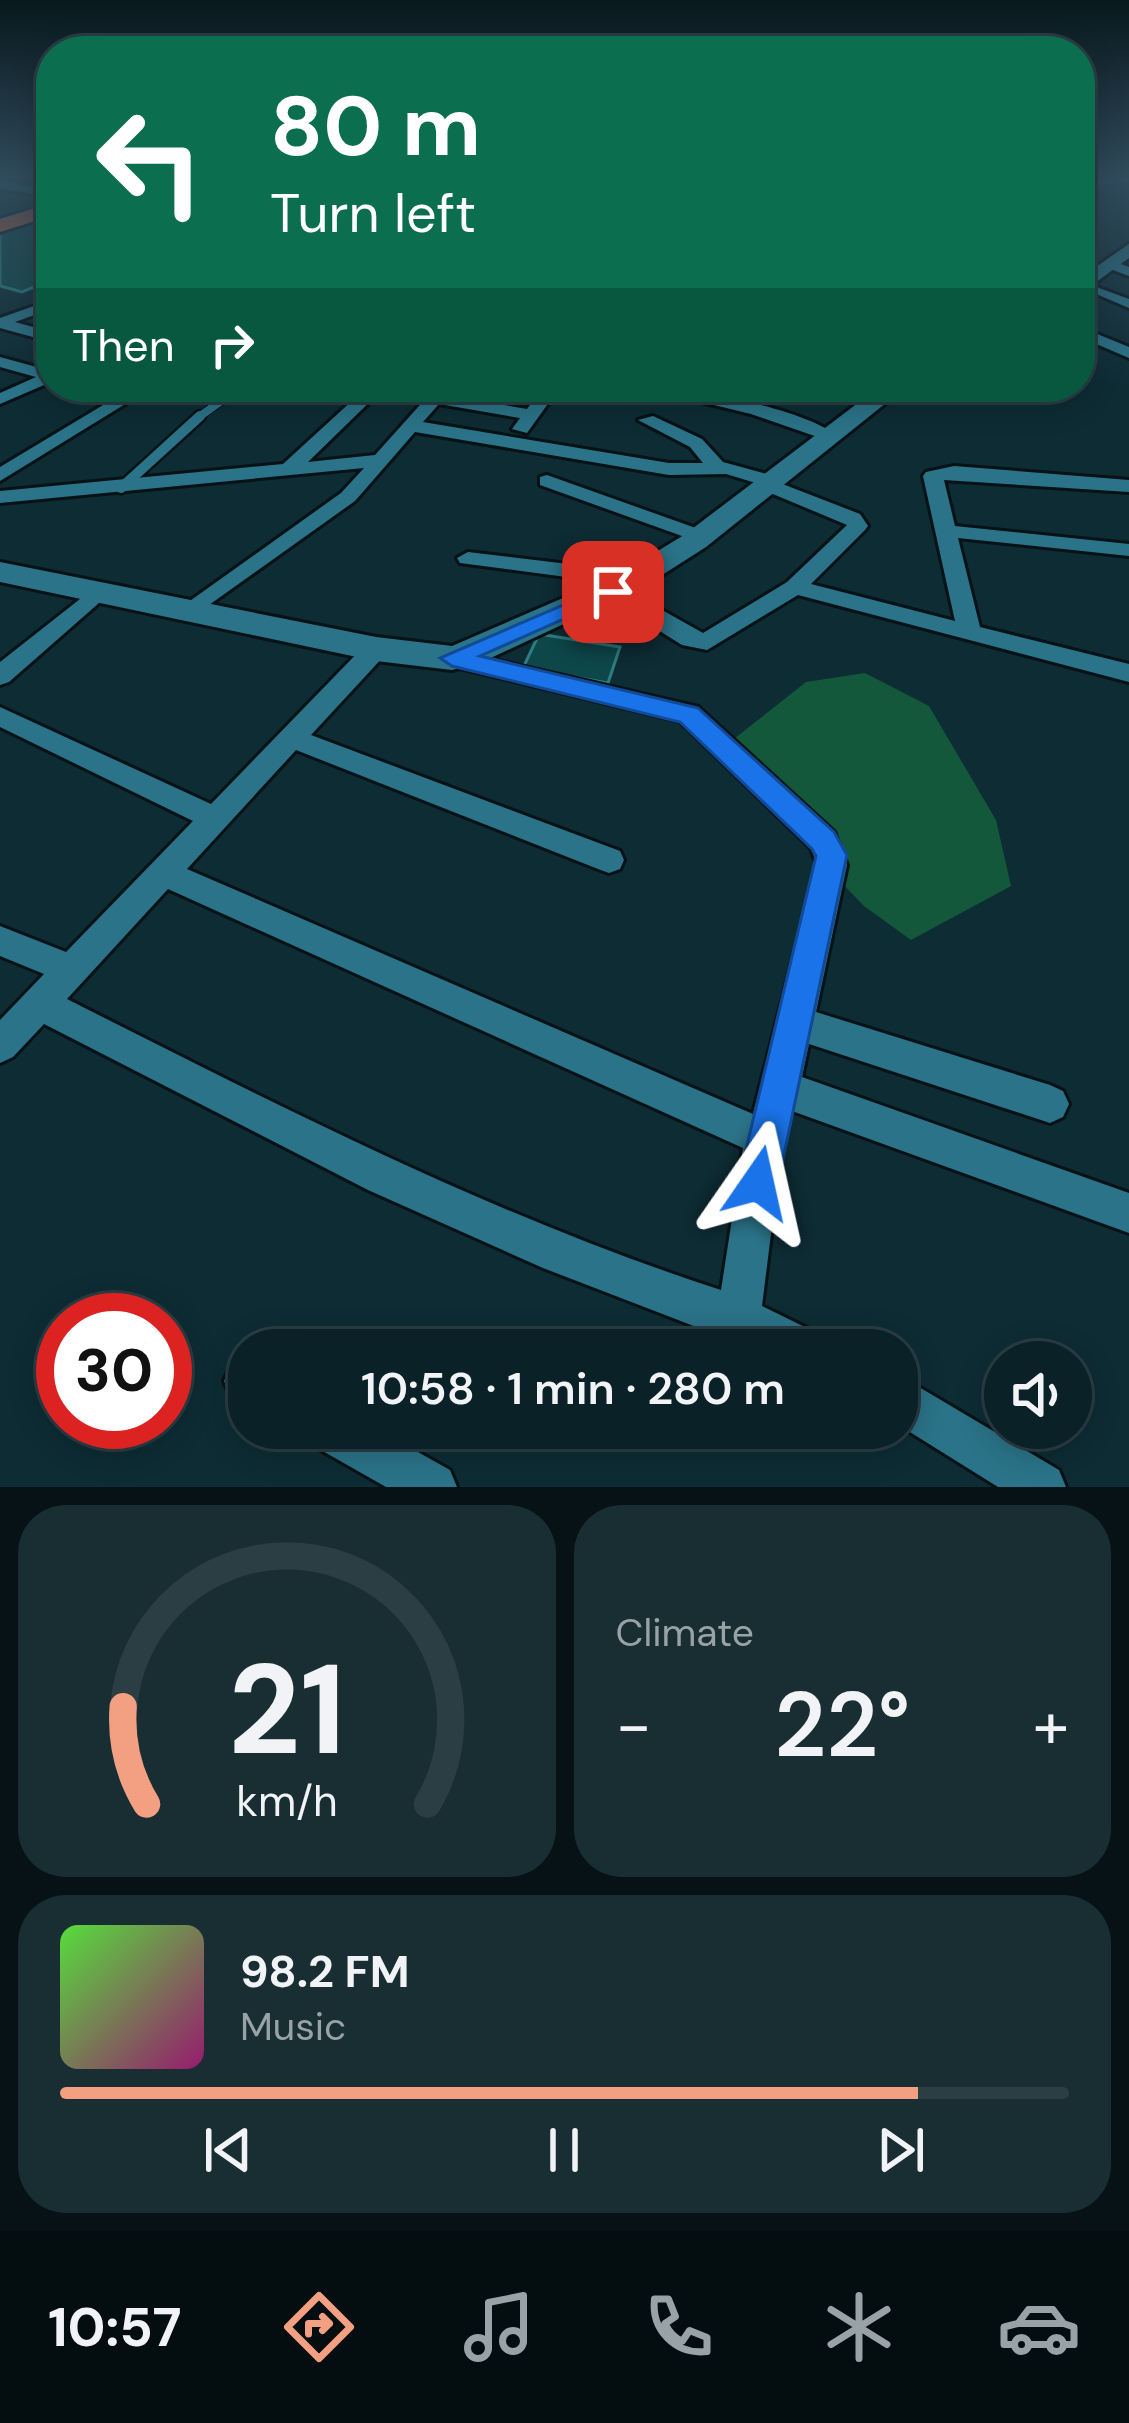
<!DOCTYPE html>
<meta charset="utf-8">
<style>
:root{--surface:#0a2127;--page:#182e33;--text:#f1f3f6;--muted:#99a3a7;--line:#2a3e44;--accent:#f39f82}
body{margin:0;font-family:"DM Sans",sans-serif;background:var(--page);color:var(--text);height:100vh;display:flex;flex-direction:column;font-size:45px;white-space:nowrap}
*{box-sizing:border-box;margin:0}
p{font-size:39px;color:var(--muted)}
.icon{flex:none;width:66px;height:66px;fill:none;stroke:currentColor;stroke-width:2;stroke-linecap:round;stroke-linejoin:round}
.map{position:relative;height:1487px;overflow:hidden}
.panel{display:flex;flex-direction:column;gap:18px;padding:18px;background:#061215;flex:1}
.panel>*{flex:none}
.guide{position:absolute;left:36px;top:36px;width:1059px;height:366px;border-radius:48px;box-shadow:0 6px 30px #0003,0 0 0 3px var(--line);background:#0b6e4f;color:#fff;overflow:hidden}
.fabs{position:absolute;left:984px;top:1341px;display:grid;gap:24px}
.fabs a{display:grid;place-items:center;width:108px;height:108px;border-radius:50%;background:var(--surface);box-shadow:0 6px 30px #0003,0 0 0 3px var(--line);font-size:60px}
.speed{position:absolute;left:36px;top:1293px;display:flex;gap:24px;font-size:60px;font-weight:700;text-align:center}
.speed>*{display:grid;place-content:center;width:156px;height:156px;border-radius:50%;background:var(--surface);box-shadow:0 6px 30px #0003,0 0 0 3px var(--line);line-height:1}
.speed .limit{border:18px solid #d22;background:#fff;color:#111}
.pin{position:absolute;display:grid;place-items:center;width:102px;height:102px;color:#fff;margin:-51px;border-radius:24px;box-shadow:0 6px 18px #0006}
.me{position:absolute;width:132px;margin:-66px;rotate:11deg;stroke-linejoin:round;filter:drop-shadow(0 0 9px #0008)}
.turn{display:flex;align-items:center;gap:42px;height:252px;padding:0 36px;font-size:54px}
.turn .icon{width:156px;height:156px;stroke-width:2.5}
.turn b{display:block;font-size:84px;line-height:102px}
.then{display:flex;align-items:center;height:114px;padding:0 36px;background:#0003;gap:24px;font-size:45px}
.big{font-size:90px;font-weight:600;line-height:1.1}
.panel .card{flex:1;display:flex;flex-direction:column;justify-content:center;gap:18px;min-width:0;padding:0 42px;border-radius:48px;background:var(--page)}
.panel .dial{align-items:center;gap:0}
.dial svg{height:312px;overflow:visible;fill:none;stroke:var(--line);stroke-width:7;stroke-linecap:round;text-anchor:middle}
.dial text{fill:var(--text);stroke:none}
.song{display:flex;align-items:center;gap:36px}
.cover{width:144px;height:144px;border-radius:18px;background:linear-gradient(135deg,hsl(110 70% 55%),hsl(320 70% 35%))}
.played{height:12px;border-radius:6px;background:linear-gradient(90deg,var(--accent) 85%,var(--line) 85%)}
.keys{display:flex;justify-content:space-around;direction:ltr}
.heat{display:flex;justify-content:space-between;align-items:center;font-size:66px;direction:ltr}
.panel .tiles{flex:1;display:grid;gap:18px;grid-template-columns:1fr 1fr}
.card:last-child{grid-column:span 2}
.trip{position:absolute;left:228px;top:1329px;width:690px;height:120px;border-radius:48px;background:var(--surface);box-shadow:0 6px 30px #0003,0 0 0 3px var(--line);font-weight:600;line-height:120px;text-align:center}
.tab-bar{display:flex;height:192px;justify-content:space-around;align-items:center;background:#040d10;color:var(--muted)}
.tab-bar .icon{width:84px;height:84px}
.tab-bar .on{color:var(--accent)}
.tab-bar b{font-size:54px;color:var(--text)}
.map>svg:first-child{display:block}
.water{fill:#13583b}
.building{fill:#0e474a;stroke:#2c7d81;stroke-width:3}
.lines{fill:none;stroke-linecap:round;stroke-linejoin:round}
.lane-far2-casing{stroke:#061216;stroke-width:9}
.lane-far1-casing{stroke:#061216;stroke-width:10}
.lane-casing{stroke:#061216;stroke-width:15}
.street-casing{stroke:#061216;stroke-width:6}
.secondary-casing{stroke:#061216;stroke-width:6}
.highway-casing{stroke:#061216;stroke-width:6}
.lane-far2{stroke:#2b7388;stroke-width:6}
.lane-far1{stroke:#2b7388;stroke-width:8}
.lane{stroke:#2b7388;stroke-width:10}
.street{fill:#2b7388;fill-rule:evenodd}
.secondary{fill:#2b7388;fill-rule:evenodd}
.highway{fill:#d1623a;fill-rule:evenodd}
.route{fill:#1a73e8;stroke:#114b97;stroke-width:3}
</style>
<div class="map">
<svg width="1129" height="1487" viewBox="0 0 1129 1487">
<rect width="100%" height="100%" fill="#0e2c34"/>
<polygon class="water" points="865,673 929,706 996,820 1011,886 911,940 864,906 716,753 806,682"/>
<g class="building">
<polygon points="51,216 51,280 22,292 0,286 0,233"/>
<polygon points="539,634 620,647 608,683 523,668"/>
</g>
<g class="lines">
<defs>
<polyline id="lane-far2" points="1080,184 1129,179"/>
<polyline id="lane-far1" points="196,419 231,394"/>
<polyline id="lane" points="121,488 200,416"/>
<g id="street">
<polygon points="1110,260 1129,267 1129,276 1105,267"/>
<polygon points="1080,281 1129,299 1129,308 1080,287"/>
<polygon points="51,300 51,309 15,322 51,332 51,342 0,328 0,318"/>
<polygon points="1080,327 1129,347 1129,358 1080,337"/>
<polygon points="0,357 51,371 51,382 0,404 0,393 36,377 0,367"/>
<polygon points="133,387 153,387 0,481 0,467"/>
<polygon points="367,387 385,387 308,462 375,455 436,387 453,387 447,395 527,409 543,387 560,387 527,433 512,429 520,418 439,404 423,422 669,463 703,463 690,447 638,420 653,416 702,439 723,462 778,477 780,483 860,514 868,526 865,530 811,584 955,621 923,476 926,472 954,466 1129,480 1129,492 944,480 955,526 1129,544 1129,556 958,538 980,627 1129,664 1129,682 798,595 707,650 682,645 605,597 605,587 621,587 703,633 787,582 847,525 761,489 759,484 726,474 669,475 415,432 355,501 195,615 183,608 187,603 341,493 364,468 0,503 0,491 283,464"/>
<path d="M 640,387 C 689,387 799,407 838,436 L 829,441 L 751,414 Z"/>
<polygon points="839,387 866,387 887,396 879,401"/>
<polygon points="547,475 707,532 710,536 707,540 693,540 540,485 540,477"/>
<polygon points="468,552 634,572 645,579 634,586 460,563 457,558"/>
<polygon points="99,584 110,591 107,596 9,682 0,685 0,662"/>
<path d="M 376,641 L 388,649 L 385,655 L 311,735 L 620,851 L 624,860 L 620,869 L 609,873 L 598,869 L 296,750 L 187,869 L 753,1114 L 817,865 L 811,848 L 680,721 L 452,666 L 440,658 L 452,650 L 698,707 L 834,832 L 847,865 L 816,1012 L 1050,1085 L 1063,1091 L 1069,1104 L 1063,1117 L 1050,1123 L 809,1044 L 802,1077 L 1129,1193 L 1129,1233 L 792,1111 L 783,1138 L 762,1306 L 819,1334 L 825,1350 L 756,1350 L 543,1268 L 368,1190 L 44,1024 L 13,1057 L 0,1063 L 0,1020 L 44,974 L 0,956 L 0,926 L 66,952 L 193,821 L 0,727 L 0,707 L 211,804 L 367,643 ZM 168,889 L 743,1148 L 721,1290 C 493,1216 281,1107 67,999 Z"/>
<polygon points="247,1358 249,1359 249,1405 231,1397 224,1381 231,1365"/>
<polygon points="897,1374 1059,1470 1066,1487 998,1487 897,1424"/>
<polygon points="306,1428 375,1428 450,1470 457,1487 386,1487 312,1445"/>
</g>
<g id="secondary">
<polygon points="0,179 51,192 51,204 30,193 0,189"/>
<polygon points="1129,244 1129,258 1080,294 1080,278"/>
<polygon points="879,387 906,387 706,547 645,586 482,662 452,670 376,661 0,582 0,562 376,637 452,646 623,572 684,535"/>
</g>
<polygon id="highway" points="51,203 51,216 0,232 0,219"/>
</defs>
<use href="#lane-far2" class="lane-far2-casing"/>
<use href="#lane-far1" class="lane-far1-casing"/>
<use href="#lane" class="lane-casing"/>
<use href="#street" class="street-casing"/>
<use href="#secondary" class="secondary-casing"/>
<use href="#highway" class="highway-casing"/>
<use href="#lane-far2" class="lane-far2"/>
<use href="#lane-far1" class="lane-far1"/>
<use href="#lane" class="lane"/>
<use href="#street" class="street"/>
<use href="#secondary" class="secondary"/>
<use href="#highway" class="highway"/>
</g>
<linearGradient id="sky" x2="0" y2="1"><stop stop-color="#08181d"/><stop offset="0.46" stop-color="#304b5c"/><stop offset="1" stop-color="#304b5c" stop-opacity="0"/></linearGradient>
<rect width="1129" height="385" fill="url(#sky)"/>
<polygon class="route" points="605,587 625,592 480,656 698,708 834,832 847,855 778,1183 772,1197 758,1203 744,1197 738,1183 816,856 812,849 680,722 452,666 440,658"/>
</svg>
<div class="fabs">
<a><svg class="icon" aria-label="sound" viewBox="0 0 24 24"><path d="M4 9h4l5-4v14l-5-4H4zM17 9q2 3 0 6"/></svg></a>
</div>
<div class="speed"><div class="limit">30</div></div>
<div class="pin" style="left:613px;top:592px;background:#d93025"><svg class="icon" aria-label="arrive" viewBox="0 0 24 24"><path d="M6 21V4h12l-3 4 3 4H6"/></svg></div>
<svg class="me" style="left:758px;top:1183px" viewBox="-20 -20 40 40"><path d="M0-17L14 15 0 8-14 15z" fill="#1a73e8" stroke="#fff" stroke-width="4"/></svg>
<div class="trip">10:58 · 1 min · 280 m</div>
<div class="guide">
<div class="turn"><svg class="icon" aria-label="left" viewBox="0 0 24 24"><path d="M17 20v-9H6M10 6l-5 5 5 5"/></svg><div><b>80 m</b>Turn left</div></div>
<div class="then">Then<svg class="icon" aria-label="right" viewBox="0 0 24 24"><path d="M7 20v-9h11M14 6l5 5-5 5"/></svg></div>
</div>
</div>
<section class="panel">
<div class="tiles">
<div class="card dial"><svg viewBox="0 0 100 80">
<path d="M14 69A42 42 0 1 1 86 69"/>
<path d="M14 69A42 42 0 0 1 8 44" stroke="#f39f82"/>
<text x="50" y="56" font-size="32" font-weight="700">21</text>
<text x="50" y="72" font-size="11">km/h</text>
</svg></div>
<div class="card"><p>Climate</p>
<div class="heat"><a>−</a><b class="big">22°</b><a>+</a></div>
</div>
<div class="card">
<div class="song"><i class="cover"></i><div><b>98.2 FM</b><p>Music</p></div></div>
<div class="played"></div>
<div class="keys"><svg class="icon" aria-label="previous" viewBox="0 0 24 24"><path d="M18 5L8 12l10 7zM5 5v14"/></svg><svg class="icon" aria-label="pause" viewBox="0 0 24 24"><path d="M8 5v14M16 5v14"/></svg><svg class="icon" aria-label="next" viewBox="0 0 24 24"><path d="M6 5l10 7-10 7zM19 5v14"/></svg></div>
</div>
</div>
</section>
<nav class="tab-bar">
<b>10:57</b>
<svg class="icon on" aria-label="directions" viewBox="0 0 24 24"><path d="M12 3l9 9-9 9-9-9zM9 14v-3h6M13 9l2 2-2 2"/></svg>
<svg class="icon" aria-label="music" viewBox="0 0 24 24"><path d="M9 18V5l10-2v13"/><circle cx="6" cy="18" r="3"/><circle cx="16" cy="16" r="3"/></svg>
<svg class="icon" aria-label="phone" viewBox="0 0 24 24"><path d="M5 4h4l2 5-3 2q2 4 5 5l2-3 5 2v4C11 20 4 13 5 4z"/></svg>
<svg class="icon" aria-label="climate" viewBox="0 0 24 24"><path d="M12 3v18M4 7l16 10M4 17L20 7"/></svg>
<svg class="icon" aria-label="car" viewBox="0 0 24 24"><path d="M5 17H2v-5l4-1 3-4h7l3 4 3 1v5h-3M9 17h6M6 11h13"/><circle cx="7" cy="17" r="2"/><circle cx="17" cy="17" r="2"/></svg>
</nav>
